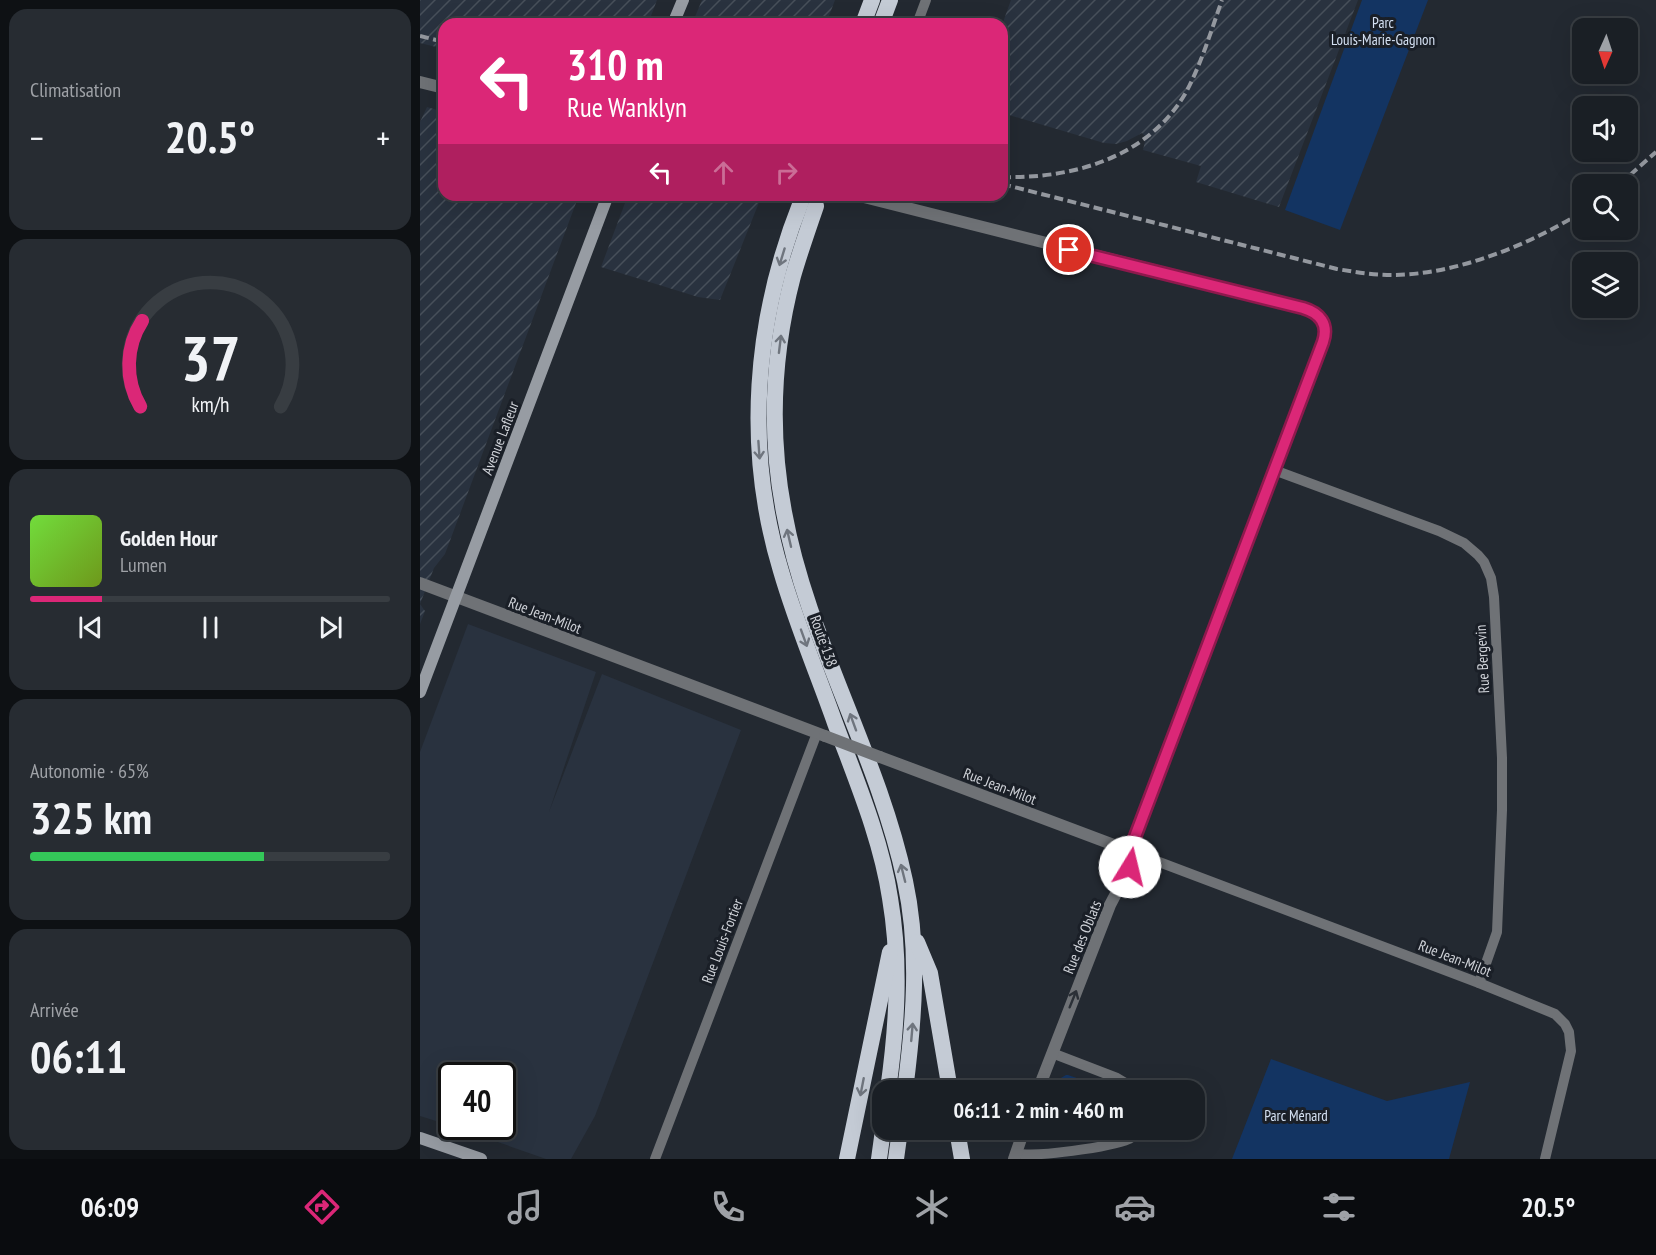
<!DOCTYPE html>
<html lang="fr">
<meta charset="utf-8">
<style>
:root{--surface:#1a1f25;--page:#272c32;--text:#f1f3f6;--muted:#9fa2a7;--line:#383d42;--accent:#db2777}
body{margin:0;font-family:"PT Sans Narrow",sans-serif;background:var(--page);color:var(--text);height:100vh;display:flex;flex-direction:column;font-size:22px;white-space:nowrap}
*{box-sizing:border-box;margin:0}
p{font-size:20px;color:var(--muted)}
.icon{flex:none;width:33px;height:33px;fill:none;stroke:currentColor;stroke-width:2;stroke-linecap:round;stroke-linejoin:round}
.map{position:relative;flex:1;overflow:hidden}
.side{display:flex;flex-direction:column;gap:9px;padding:9px;background:#0e1114;width:420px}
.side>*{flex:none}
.top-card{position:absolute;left:18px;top:18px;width:570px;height:183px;border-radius:18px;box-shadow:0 6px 24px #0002,0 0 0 2px var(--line);background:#db2777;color:#fff;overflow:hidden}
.needle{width:39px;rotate:183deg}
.tools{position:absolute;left:1152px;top:18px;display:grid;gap:12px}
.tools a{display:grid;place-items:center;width:66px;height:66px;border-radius:12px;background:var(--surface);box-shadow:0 6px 24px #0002,0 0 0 2px var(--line);font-size:30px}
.speed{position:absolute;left:18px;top:1062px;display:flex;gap:12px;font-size:30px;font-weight:700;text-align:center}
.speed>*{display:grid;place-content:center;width:78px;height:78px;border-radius:50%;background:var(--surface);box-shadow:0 6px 24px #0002,0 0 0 2px var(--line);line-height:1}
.speed .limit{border:3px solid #111;border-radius:9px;background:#fff;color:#111}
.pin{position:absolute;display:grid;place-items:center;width:51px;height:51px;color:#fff;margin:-26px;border:3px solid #fff;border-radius:50%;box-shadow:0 2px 6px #0007}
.me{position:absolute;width:66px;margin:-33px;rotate:9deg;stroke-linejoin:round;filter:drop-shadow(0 0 4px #0008)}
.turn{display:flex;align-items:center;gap:21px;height:126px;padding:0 30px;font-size:27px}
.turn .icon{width:78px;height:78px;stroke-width:2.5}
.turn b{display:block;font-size:42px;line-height:51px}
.lanes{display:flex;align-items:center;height:57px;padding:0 30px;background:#0003;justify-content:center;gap:30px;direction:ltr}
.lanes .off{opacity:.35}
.big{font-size:45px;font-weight:800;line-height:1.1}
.side .widget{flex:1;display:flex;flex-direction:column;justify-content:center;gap:9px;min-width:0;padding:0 21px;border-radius:18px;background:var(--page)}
.side .dial{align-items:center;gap:0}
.dial svg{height:156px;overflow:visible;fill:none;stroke:var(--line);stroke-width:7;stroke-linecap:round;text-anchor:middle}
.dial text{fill:var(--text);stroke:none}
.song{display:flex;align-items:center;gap:18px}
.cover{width:72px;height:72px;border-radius:9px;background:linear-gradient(135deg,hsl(100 70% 55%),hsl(80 70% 35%))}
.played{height:6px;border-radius:3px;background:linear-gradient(90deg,var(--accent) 20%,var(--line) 20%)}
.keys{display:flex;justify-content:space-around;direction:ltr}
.heat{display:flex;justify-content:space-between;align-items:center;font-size:33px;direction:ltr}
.charge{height:9px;border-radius:4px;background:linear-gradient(90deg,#34c759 65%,var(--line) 0)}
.trip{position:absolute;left:452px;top:1080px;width:333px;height:60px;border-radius:18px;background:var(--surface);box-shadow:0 6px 24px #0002,0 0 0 2px var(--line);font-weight:800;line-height:60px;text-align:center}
.dock{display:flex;height:96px;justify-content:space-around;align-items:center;background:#0a0c0f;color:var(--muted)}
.dock .icon{width:42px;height:42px}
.dock .selected{color:var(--accent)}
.dock b{font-size:27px;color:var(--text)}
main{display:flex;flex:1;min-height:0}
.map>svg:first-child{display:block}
.built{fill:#29323f}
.industrial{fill:url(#industrial-furrows)}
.green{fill:#133462}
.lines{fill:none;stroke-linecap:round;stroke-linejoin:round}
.minor{stroke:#6f7276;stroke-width:10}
.tertiary{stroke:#6f7276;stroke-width:12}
.secondary{stroke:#979ca3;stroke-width:12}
.trunk{stroke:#c4cbd5;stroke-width:16}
.rail{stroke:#94989f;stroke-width:4;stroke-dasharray:9 4.5;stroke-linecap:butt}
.tertiary-bridge{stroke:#6f7276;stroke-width:12}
.oneway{stroke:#6f757e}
.oneway2{stroke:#2b3037}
.route-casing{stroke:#8e194d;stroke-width:15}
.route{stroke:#db2777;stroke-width:10}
.labels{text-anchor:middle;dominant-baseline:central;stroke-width:6;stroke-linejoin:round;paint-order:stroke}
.park-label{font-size:15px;fill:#d4e0f2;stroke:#1a1f27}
.street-label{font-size:15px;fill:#d0d3d9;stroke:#1a1f27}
</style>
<main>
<section class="side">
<div class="widget"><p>Climatisation</p>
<div class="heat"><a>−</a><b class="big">20.5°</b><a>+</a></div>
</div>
<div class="widget dial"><svg viewBox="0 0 100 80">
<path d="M14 69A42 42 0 1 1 86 69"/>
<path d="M14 69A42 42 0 0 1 15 25" stroke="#db2777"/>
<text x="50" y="56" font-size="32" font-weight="700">37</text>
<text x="50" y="72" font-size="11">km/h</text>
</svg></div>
<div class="widget">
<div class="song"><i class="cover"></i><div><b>Golden Hour</b><p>Lumen</p></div></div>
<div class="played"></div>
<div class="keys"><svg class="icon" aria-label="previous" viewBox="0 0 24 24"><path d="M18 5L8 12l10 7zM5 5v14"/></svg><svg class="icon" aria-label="pause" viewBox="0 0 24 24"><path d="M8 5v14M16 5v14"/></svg><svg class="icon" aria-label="next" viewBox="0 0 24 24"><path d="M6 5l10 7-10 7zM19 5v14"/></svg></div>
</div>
<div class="widget"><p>Autonomie · 65%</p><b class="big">325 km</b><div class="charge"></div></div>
<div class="widget"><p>Arrivée</p><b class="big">06:11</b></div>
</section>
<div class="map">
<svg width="1236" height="1159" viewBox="0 0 1236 1159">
<defs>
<pattern id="industrial-furrows" width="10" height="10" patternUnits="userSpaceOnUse" patternTransform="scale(1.5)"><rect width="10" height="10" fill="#29323f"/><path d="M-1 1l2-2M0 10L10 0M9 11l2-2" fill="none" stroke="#474f5a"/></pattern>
</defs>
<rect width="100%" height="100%" fill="#232931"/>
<polygon class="built" points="48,624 176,672 129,812 182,674 321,730 175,1116 151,1159 126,1159 32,1126 82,1126 82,1076 32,1076 32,1126 0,1116 0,752"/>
<g class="industrial">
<polygon points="0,0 237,0 228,24 24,24 24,49 0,43"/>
<polygon points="282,0 415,0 406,24 272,24"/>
<polygon points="591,0 938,0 859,207 776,182 781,166 723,150 726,137 722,133 707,141 696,144 684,143 582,113 582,25"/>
<polygon points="7,107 24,112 24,195 159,195 25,554 14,568 0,604 5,611 0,624 0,122"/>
<polygon points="208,195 342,195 300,300 278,297 181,267"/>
</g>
<g class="green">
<polygon points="942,0 1008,0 920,230 865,210"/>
<polygon points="851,1059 967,1101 1050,1082 1029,1159 812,1159"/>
<polygon points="646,1075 648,1075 691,1090 636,1090 641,1078"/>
<polygon points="621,1130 688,1130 628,1139 621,1137"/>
</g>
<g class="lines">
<g class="minor">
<polyline points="497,24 506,0"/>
<polyline points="854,470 1019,531 1044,543 1058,555 1064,562 1071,578 1074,597 1082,758 1082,810 1077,932 1059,983"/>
<polyline points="710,851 1059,983 1135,1014 1145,1024 1149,1032 1151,1051 1125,1159"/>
<polyline points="632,1053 697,1078 717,1090"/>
<path d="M 596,1153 C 614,1158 691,1147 709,1139 C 713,1137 717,1133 720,1130"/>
<polyline points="235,1159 397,733"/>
</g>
<g class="tertiary">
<polyline points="0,82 24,88"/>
<polyline points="436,195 876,306 897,314 905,327 903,342 710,851 710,867 690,905 618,1090"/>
<polyline points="0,583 405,736"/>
<polyline points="460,757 710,851"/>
<polyline points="594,1159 604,1130"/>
</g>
<g class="secondary">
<polyline points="253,24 263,0"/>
<polyline points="0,692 188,195"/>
<polyline points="0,1138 61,1159"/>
</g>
<g class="trunk">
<polyline points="443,24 452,0"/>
<polyline points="461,24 470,0"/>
<path d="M 381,202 C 334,320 324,449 361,571 C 376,623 397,672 415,723 C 436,780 461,838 470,898 C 481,963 477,1026 468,1090"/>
<path d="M 396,206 C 388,229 380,252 373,276 C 353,352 349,433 364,512 C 387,639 458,754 485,881 C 500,950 494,1021 485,1090"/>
<polyline points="497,942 510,973 530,1090"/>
<polyline points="537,1130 542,1159"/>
<polyline points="427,1159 470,952"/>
<polyline points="459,1159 463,1130"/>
<polyline points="476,1159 480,1130"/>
</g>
<g class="rail">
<polyline points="0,36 24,42"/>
<path d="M 582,177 C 652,179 727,158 765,94 C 781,65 791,31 802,0"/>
<path d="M 582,184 L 917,269 C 935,272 953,275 972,275 C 1035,275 1109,245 1162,212"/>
<polyline points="1200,184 1236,152"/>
</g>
<polyline class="tertiary-bridge" points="405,736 460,757"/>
</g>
<defs><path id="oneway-shaft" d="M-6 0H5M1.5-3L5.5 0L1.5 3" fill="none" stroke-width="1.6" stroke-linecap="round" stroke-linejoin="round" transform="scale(1.5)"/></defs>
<g class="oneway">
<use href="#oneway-shaft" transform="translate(362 257) rotate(107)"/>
<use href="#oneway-shaft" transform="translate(360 344) rotate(-83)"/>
<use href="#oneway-shaft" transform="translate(339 450) rotate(86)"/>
<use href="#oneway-shaft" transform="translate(369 538) rotate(-103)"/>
<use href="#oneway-shaft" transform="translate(384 638) rotate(70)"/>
<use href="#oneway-shaft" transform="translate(433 722) rotate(-110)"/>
<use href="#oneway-shaft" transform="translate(483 873) rotate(-104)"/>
<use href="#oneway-shaft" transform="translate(492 1032) rotate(-85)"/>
<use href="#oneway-shaft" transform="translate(442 1087) rotate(101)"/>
</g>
<use class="oneway2" href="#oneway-shaft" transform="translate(653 999) rotate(-68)"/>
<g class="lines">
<defs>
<path id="route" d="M 649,250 L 883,308 C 900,313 909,324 903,342 L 710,850 L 710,867"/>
</defs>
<use href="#route" class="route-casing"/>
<use href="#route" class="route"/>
</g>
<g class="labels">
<g class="park-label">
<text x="963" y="22">Parc<tspan x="963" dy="17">Louis-Marie-Gagnon</tspan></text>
<text x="876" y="1115">Parc Ménard</text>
</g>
<g class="street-label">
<text transform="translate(80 438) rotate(-69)">Avenue Lafleur</text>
<text transform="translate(125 615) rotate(21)">Rue Jean-Milot</text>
<text transform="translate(404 641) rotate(70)">Route 138</text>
<text transform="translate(1062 659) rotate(-93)">Rue Bergevin</text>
<text transform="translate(580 786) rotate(21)">Rue Jean-Milot</text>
<text transform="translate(662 937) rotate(-68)">Rue des Oblats</text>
<text transform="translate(302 941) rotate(-69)">Rue Louis-Fortier</text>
<text transform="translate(1035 958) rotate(21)">Rue Jean-Milot</text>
</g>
</g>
</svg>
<div class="tools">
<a><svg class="needle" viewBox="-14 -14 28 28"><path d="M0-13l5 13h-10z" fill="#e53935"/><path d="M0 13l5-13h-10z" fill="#9fa2a7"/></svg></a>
<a><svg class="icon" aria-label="sound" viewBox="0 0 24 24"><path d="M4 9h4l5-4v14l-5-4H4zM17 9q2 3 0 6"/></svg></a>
<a><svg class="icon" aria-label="search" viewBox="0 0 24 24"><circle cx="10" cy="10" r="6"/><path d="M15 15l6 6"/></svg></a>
<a><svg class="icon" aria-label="layers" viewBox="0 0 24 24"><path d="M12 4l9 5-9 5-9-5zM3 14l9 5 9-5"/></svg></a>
</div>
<div class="speed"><div class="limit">40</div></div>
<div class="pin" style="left:649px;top:250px;background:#d93025"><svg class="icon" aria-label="arrive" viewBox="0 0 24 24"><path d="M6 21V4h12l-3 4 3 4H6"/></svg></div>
<svg class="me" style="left:710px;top:867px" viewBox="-20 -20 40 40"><circle r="19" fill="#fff"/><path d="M0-13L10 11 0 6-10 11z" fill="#db2777"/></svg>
<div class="trip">06:11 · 2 min · 460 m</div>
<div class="top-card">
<div class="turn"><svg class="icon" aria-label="left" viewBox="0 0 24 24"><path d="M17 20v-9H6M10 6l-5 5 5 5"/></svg><div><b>310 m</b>Rue Wanklyn</div></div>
<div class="lanes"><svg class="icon" aria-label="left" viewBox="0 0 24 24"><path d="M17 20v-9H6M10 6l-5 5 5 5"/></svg><svg class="icon off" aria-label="ahead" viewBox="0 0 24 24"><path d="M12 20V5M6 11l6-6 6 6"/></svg><svg class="icon off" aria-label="right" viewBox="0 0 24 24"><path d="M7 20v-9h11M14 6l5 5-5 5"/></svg></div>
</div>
</div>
</main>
<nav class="dock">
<b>06:09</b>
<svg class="icon selected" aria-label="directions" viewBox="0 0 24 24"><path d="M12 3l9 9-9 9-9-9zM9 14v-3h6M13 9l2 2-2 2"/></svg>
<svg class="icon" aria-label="music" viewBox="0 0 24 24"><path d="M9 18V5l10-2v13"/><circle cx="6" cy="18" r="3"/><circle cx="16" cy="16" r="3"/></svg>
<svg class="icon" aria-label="phone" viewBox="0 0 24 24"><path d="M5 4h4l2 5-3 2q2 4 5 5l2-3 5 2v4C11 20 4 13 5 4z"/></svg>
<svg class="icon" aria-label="climate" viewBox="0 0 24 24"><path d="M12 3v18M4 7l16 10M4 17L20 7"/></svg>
<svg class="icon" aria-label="car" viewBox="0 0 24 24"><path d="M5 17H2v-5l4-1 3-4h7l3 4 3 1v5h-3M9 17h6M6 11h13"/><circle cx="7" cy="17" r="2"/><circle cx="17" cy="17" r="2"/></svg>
<svg class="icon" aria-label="filters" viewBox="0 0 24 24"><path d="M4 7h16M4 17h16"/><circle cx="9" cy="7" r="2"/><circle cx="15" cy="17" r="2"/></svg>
<b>20.5°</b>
</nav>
